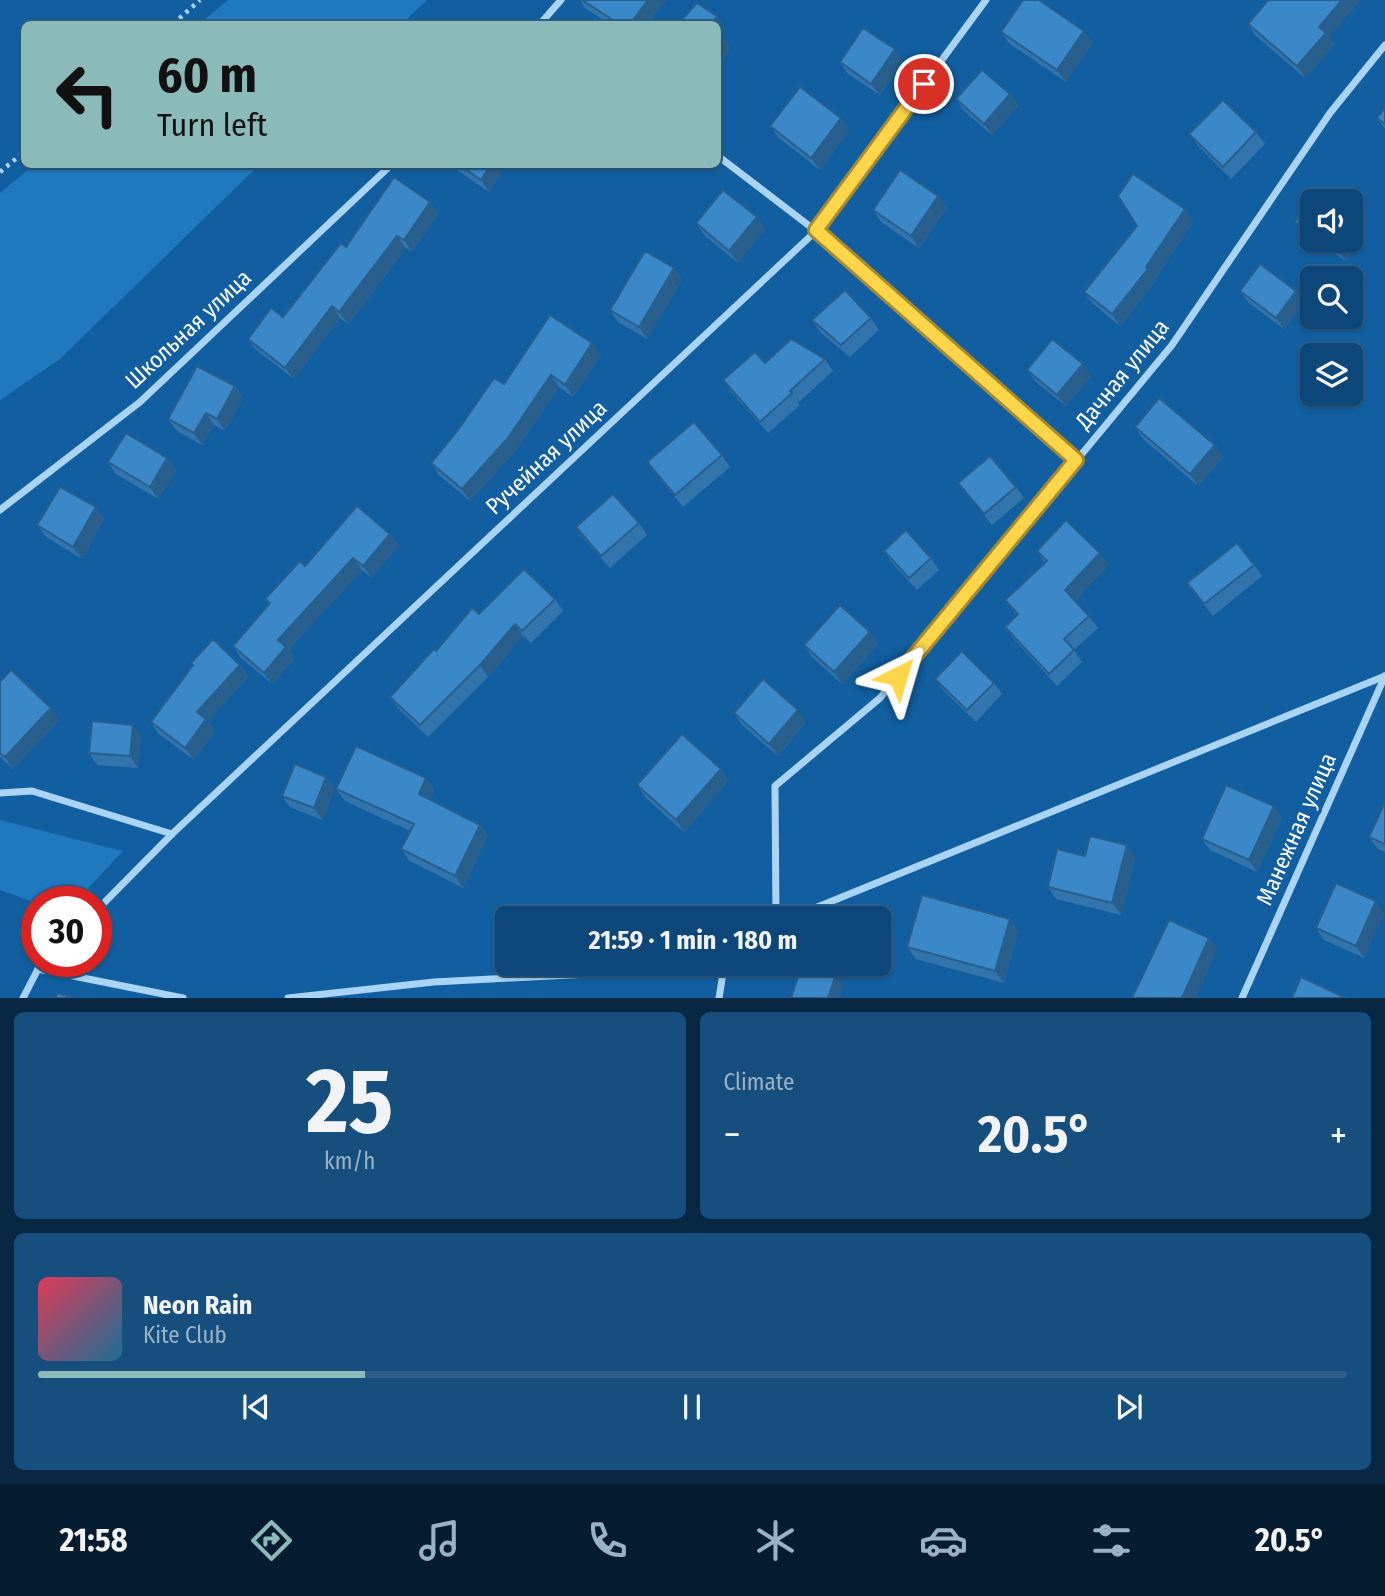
<!DOCTYPE html>
<meta charset="utf-8">
<style>
:root{--surface:#0d4779;--page:#164e7e;--text:#f1f3f6;--muted:#9ab2c6;--line:#2d5f8a;--accent:#8bbbb9}
body{margin:0;font-family:"Fira Sans Condensed",sans-serif;background:var(--page);color:var(--text);height:100vh;display:flex;flex-direction:column;font-size:26px;white-space:nowrap}
*{box-sizing:border-box;margin:0}
p{font-size:23px;color:var(--muted)}
.icon{flex:none;width:38px;height:38px;fill:none;stroke:currentColor;stroke-width:2;stroke-linecap:round;stroke-linejoin:round}
.map{position:relative;height:998px;overflow:hidden}
.side{display:flex;flex-direction:column;gap:14px;padding:14px;background:#072743;flex:1}
.side>*{flex:none}
.top-card{position:absolute;left:21px;top:21px;width:700px;height:147px;border-radius:10px;box-shadow:0 2px 5px #0004,0 0 0 2px var(--line);background:#8bbbb9;color:#111;overflow:hidden}
.tools{position:absolute;left:1300px;top:189px;display:grid;gap:14px}
.tools a{display:grid;place-items:center;width:63px;height:63px;border-radius:10px;background:var(--surface);box-shadow:0 2px 5px #0004,0 0 0 2px var(--line);font-size:35px}
.speed{position:absolute;left:21px;top:886px;display:flex;gap:14px;font-size:35px;font-weight:700;text-align:center}
.speed>*{display:grid;place-content:center;width:91px;height:91px;border-radius:50%;background:var(--surface);box-shadow:0 2px 5px #0004,0 0 0 2px var(--line);line-height:1}
.speed .limit{border:10px solid #d22;background:#fff;color:#111}
.pin{position:absolute;display:grid;place-items:center;width:60px;height:60px;color:#fff;margin:-30px;border:4px solid #fff;border-radius:50%;box-shadow:0 2px 7px #0007}
.me{position:absolute;width:77px;margin:-38px;rotate:40deg;stroke-linejoin:round;filter:drop-shadow(0 0 5px #0008)}
.turn{display:flex;align-items:center;gap:24px;height:147px;padding:0 21px;font-size:32px}
.turn .icon{width:91px;height:91px;stroke-width:2.5}
.turn b{display:block;font-size:49px;line-height:60px}
.big{font-size:52px;font-weight:700;line-height:1.1}
.side .card{flex:1;display:flex;flex-direction:column;justify-content:center;gap:10px;min-width:0;padding:0 24px;border-radius:10px;background:var(--page)}
.side .dial{align-items:center;gap:0}
.dial b{font-size:91px;line-height:1}
.song{display:flex;align-items:center;gap:21px}
.cover{width:84px;height:84px;border-radius:10px;background:linear-gradient(135deg,hsl(350 70% 55%),hsl(200 70% 35%))}
.played{height:7px;border-radius:4px;background:linear-gradient(90deg,var(--accent) 25%,var(--line) 25%)}
.keys{display:flex;justify-content:space-around;direction:ltr}
.heat{display:flex;justify-content:space-between;align-items:center;font-size:38px;direction:ltr}
.side .tiles{flex:1;display:grid;gap:14px;grid-template-columns:1fr 1fr}
.card:last-child{grid-column:span 2}
.trip{position:absolute;left:495px;top:906px;width:396px;height:70px;border-radius:10px;background:var(--surface);box-shadow:0 2px 5px #0004,0 0 0 2px var(--line);font-weight:700;line-height:70px;text-align:center}
.tabs{display:flex;height:112px;justify-content:space-around;align-items:center;background:#051c30;color:var(--muted)}
.tabs .icon{width:49px;height:49px}
.tabs .selected{color:var(--accent)}
.tabs b{font-size:32px;color:var(--text)}
.map>svg:first-child{display:block}
.green{fill:#2078be}
.lines{fill:none;stroke-linecap:round;stroke-linejoin:round}
.path{stroke:#aad4f5;stroke-width:4.5;stroke-dasharray:3.5 5;stroke-linecap:butt}
.street{stroke:#aad4f5;stroke-width:7}
.wall{fill:#3275ac}
.shaded-wall{fill:#295f8c}
.building{fill:#3a88c8;stroke:#295f8c;stroke-width:2}
.route-casing{stroke:#a68a30;stroke-width:18}
.route{stroke:#ffd54a;stroke-width:12}
.labels{text-anchor:middle;dominant-baseline:central;stroke-width:7;stroke-linejoin:round;paint-order:stroke}
.street-label{font-size:23px;fill:#fff;stroke:#115fa1}
</style>
<div class="map">
<svg width="1385" height="998" viewBox="0 0 1385 998">
<rect width="100%" height="100%" fill="#115fa1"/>
<g class="green">
<polygon points="228,0 427,0 402,24 199,24"/>
<polygon points="34,165 259,165 59,360 0,400 0,193"/>
<polygon points="0,820 123,851 76,901 37,901 37,903 0,890"/>
</g>
<g class="lines">
<g class="path">
<polyline points="173,24 200,0"/>
<polyline points="0,172 24,152"/>
</g>
<g class="street">
<polyline points="540,24 561,0"/>
<polyline points="718,156 816,231 1076,460"/>
<polyline points="0,510 140,402 392,164"/>
<polyline points="0,793 32,791 172,834"/>
<polyline points="96,911 172,834 816,231 986,0"/>
<polyline points="776,919 775,786 880,698 1172,345 1330,113 1385,45"/>
<polyline points="788,919 1385,676"/>
<polyline points="38,969 183,998"/>
<polyline points="23,998 38,969 47,961"/>
<polyline points="288,998 434,982 724,967 727,964"/>
<polyline points="719,998 724,967"/>
<polyline points="1242,998 1385,676"/>
</g>
</g>
<g class="wall">
<polygon points="580,0 666,0 647,24 610,24 585,8"/>
<polygon points="1248,24 1329,37 1334,45 1305,78 1256,36"/>
<polygon points="1084,31 1092,43 1066,82 1010,44 1001,32"/>
<polygon points="903,61 880,95 848,74 840,62"/>
<polygon points="1010,94 1018,106 992,135 964,111 956,99"/>
<polygon points="1385,108 1385,129 1377,118"/>
<polygon points="841,118 849,130 820,170 779,138 770,126"/>
<polygon points="1256,132 1265,144 1231,179 1198,146 1189,134"/>
<polygon points="453,164 507,164 489,192 457,170"/>
<polygon points="938,196 947,208 919,248 881,222 873,210"/>
<polygon points="1312,201 1312,239 1304,233 1295,222"/>
<polygon points="430,202 438,214 412,252 406,248 348,324 340,318 294,379 256,350 248,339 283,317 346,247"/>
<polygon points="757,217 765,229 738,263 704,235 696,223"/>
<polygon points="1356,220 1364,232 1346,261 1313,240 1351,240"/>
<polygon points="1193,221 1155,279 1156,281 1120,326 1092,303 1084,292"/>
<polygon points="674,268 682,280 647,339 618,322 610,310"/>
<polygon points="1240,291 1296,291 1304,303 1284,329 1249,303"/>
<polygon points="871,318 879,330 850,357 820,332 812,320"/>
<polygon points="601,355 573,397 559,387 516,450 470,501 439,475 431,463 504,384"/>
<polygon points="825,359 833,371 798,403 800,405 768,433 731,392 723,380 765,363"/>
<polygon points="1027,370 1091,376 1066,406 1036,382"/>
<polygon points="235,386 243,398 225,431 214,425 202,445 177,431 168,419"/>
<polygon points="1135,427 1215,445 1223,457 1198,486 1143,439"/>
<polygon points="722,455 730,467 683,507 656,474 647,462"/>
<polygon points="167,458 176,470 158,499 116,474 108,462"/>
<polygon points="958,483 1016,487 1024,498 992,525"/>
<polygon points="104,519 82,559 46,537 37,525"/>
<polygon points="639,523 647,535 610,568 584,539 576,527"/>
<polygon points="399,545 371,578 362,570 288,650 294,659 272,684 241,658 233,646 269,605 265,599 305,566"/>
<polygon points="884,551 931,558 939,570 917,590 892,563"/>
<polygon points="1037,551 1100,553 1108,565 1075,601 1089,616 1098,628 1074,650 1082,662 1057,686 1013,638 1005,627 1017,616 1005,600 1045,563"/>
<polygon points="1254,565 1262,576 1213,616 1187,583"/>
<polygon points="555,599 563,611 531,643 523,636 488,677 428,737 398,708 390,697 479,614"/>
<polygon points="870,632 878,644 842,684 812,657 804,645"/>
<polygon points="240,665 248,677 208,721 215,731 194,760 159,734 151,722"/>
<polygon points="935,679 994,683 1002,694 976,722 944,691"/>
<polygon points="0,682 59,720 13,769 0,757"/>
<polygon points="734,713 806,722 778,756 742,725"/>
<polygon points="141,736 138,768 97,765 89,753"/>
<polygon points="326,777 335,789 322,820 290,807 282,796"/>
<polygon points="426,778 434,790 430,799 480,825 488,836 463,888 410,861 401,849 410,831 345,801 336,789"/>
<polygon points="729,780 684,832 645,797 637,785"/>
<polygon points="1385,805 1385,852 1378,849 1369,837"/>
<polygon points="1282,818 1257,872 1210,850 1202,839"/>
<polygon points="1085,856 1135,857 1121,915 1056,899 1048,887"/>
<polygon points="1384,913 1364,958 1324,940 1316,928"/>
<polygon points="1018,931 1004,983 916,959 907,947"/>
</g>
<g class="shaded-wall">
<polygon points="648,0 666,0 647,24 630,24"/>
<polygon points="1342,0 1361,0 1329,37 1334,45 1305,78 1297,66 1319,27"/>
<polygon points="717,16 725,28 718,39 718,24 711,24"/>
<polygon points="1084,31 1092,43 1066,82 1057,70"/>
<polygon points="723,36 731,48 718,68 718,44"/>
<polygon points="895,49 903,61 880,95 871,84"/>
<polygon points="1010,94 1018,106 992,135 984,124"/>
<polygon points="841,118 849,130 820,170 811,158"/>
<polygon points="491,164 507,164 489,192 481,180"/>
<polygon points="938,196 947,208 919,248 911,236"/>
<polygon points="430,202 438,214 412,252 404,240"/>
<polygon points="1185,209 1193,221 1155,279 1156,281 1120,326 1112,314 1146,267"/>
<polygon points="757,217 765,229 738,263 729,251"/>
<polygon points="1356,220 1364,232 1346,261 1337,249 1343,240 1351,240 1351,227"/>
<polygon points="397,236 406,248 348,324 339,312"/>
<polygon points="674,268 682,280 647,339 639,327"/>
<polygon points="1296,291 1304,303 1284,329 1276,318"/>
<polygon points="332,306 340,318 294,379 285,368"/>
<polygon points="592,343 601,355 573,397 565,385"/>
<polygon points="1083,364 1091,376 1066,406 1057,395"/>
<polygon points="551,375 559,387 516,450 470,501 462,489"/>
<polygon points="235,386 243,398 225,431 217,419"/>
<polygon points="206,413 214,425 202,445 194,433"/>
<polygon points="1215,445 1223,457 1198,486 1190,474"/>
<polygon points="167,458 176,470 158,499 150,487"/>
<polygon points="96,507 104,519 82,559 73,547"/>
<polygon points="390,534 399,545 371,578 363,566"/>
<polygon points="1100,553 1108,565 1074,602 1065,590"/>
<polygon points="353,558 362,570 288,650 294,659 272,684 264,673 278,640"/>
<polygon points="515,624 523,636 488,677 480,665"/>
<polygon points="870,632 878,644 842,684 834,672"/>
<polygon points="240,665 248,677 208,721 215,731 194,760 185,748 197,712"/>
<polygon points="51,708 59,720 13,769 5,757"/>
<polygon points="798,710 806,722 778,756 769,744"/>
<polygon points="133,725 141,736 138,768 130,756"/>
<polygon points="721,769 729,780 684,832 676,820"/>
<polygon points="326,777 335,789 322,820 314,808"/>
<polygon points="426,778 434,790 427,806 419,794"/>
<polygon points="1274,806 1282,818 1257,872 1249,860"/>
<polygon points="480,825 488,836 463,888 455,876"/>
<polygon points="1127,845 1135,857 1121,915 1112,903"/>
<polygon points="1376,901 1384,913 1364,958 1356,946"/>
<polygon points="1010,919 1018,931 1004,983 995,971"/>
<polygon points="1209,938 1217,950 1196,998 1182,998"/>
<polygon points="836,974 844,986 840,998 828,998"/>
</g>
<g class="building">
<polygon points="582,0 648,0 630,24 619,24"/>
<polygon points="1023,0 1039,0 1084,31 1057,70 1001,32"/>
<polygon points="1268,0 1342,0 1319,27 1326,33 1297,66 1248,24"/>
<polygon points="697,3 717,16 711,24 678,24"/>
<polygon points="863,28 895,49 871,84 840,62"/>
<polygon points="718,32 723,36 718,44"/>
<polygon points="982,70 1010,94 984,124 956,99"/>
<polygon points="800,87 841,118 811,158 770,126"/>
<polygon points="1223,100 1256,132 1223,167 1189,134"/>
<polygon points="1385,108 1385,124 1377,118"/>
<polygon points="458,164 491,164 481,180"/>
<polygon points="900,170 938,196 911,236 873,210"/>
<polygon points="1133,174 1185,209 1146,267 1148,269 1112,314 1084,292 1137,226 1118,196"/>
<polygon points="394,177 430,202 404,240 397,236 339,312 332,306 285,368 248,339 271,308 283,317 341,243 346,247"/>
<polygon points="723,190 757,217 729,251 696,223"/>
<polygon points="1314,193 1327,201 1312,201 1312,233 1295,222"/>
<polygon points="1351,217 1356,220 1351,227"/>
<polygon points="1323,240 1343,240 1337,249"/>
<polygon points="645,251 674,268 639,327 610,310"/>
<polygon points="1260,264 1296,291 1276,318 1240,291"/>
<polygon points="845,290 871,318 841,345 812,320"/>
<polygon points="550,315 592,343 565,385 551,375 508,438 462,489 431,463 458,430 494,378 504,384"/>
<polygon points="791,339 825,359 790,391 792,393 760,422 723,380 755,352 765,363"/>
<polygon points="1052,339 1083,364 1057,395 1027,370"/>
<polygon points="197,366 235,386 217,419 206,413 194,433 168,419"/>
<polygon points="1159,398 1215,445 1190,474 1135,427"/>
<polygon points="694,422 722,455 675,495 647,462"/>
<polygon points="126,433 167,458 150,487 108,462"/>
<polygon points="990,456 1016,487 984,514 958,483"/>
<polygon points="60,487 96,507 73,547 37,525"/>
<polygon points="613,494 639,523 601,556 576,527"/>
<polygon points="357,506 390,534 363,566 353,558 278,640 286,647 264,673 233,646 270,603 265,599 300,561 305,566"/>
<polygon points="1066,520 1100,553 1065,590 1089,616 1064,639 1074,650 1049,674 1005,627 1018,614 1005,600 1047,561 1037,551"/>
<polygon points="906,530 931,558 909,578 884,551"/>
<polygon points="1237,543 1254,565 1204,604 1187,583"/>
<polygon points="524,569 555,599 522,631 515,624 480,665 420,725 390,697 434,649 436,651 472,608 479,614"/>
<polygon points="840,605 870,632 834,672 804,645"/>
<polygon points="213,639 240,665 197,712 206,719 185,748 151,722 193,665 191,663"/>
<polygon points="962,651 994,683 967,710 935,679"/>
<polygon points="11,670 51,708 5,757 0,753 0,682"/>
<polygon points="763,679 798,710 769,744 734,713"/>
<polygon points="92,721 133,725 130,756 89,753"/>
<polygon points="682,734 721,769 676,820 637,785"/>
<polygon points="356,746 426,778 419,794 480,825 455,876 401,849 414,824 336,789"/>
<polygon points="295,764 326,777 314,808 282,796"/>
<polygon points="1226,785 1274,806 1249,860 1202,839"/>
<polygon points="1384,804 1385,805 1385,844 1369,837"/>
<polygon points="1090,836 1127,845 1112,903 1048,887 1057,849 1085,856"/>
<polygon points="1336,883 1376,901 1356,946 1316,928"/>
<polygon points="922,895 1010,919 995,971 907,947"/>
<polygon points="1169,920 1209,938 1182,998 1132,998"/>
<polygon points="802,964 806,964 836,974 828,998 791,998"/>
<polygon points="1301,977 1346,998 1292,998"/>
<polygon points="57,993 73,998 56,998"/>
</g>
<g class="lines">
<defs>
<polyline id="route" points="898,676 1076,460 816,230 924,84"/>
</defs>
<use href="#route" class="route-casing"/>
<use href="#route" class="route"/>
</g>
<g class="labels">
<g class="street-label">
<text transform="translate(188 329) rotate(-43)">Школьная улица</text>
<text transform="translate(1122 374) rotate(-51)">Дачная улица</text>
<text transform="translate(546 457) rotate(-43)">Ручейная улица</text>
<text transform="translate(1296 829) rotate(-66)">Манежная улица</text>
</g>
</g>
</svg>
<div class="tools">
<a><svg class="icon" aria-label="sound" viewBox="0 0 24 24"><path d="M4 9h4l5-4v14l-5-4H4zM17 9q2 3 0 6"/></svg></a>
<a><svg class="icon" aria-label="search" viewBox="0 0 24 24"><circle cx="10" cy="10" r="6"/><path d="M15 15l6 6"/></svg></a>
<a><svg class="icon" aria-label="layers" viewBox="0 0 24 24"><path d="M12 4l9 5-9 5-9-5zM3 14l9 5 9-5"/></svg></a>
</div>
<div class="speed"><div class="limit">30</div></div>
<div class="pin" style="left:924px;top:84px;background:#d93025"><svg class="icon" aria-label="arrive" viewBox="0 0 24 24"><path d="M6 21V4h12l-3 4 3 4H6"/></svg></div>
<svg class="me" style="left:898px;top:676px" viewBox="-20 -20 40 40"><path d="M0-17L14 15 0 8-14 15z" fill="#ffd54a" stroke="#fff" stroke-width="4"/></svg>
<div class="trip">21:59 · 1 min · 180 m</div>
<div class="top-card">
<div class="turn"><svg class="icon" aria-label="left" viewBox="0 0 24 24"><path d="M17 20v-9H6M10 6l-5 5 5 5"/></svg><div><b>60 m</b>Turn left</div></div>
</div>
</div>
<section class="side">
<div class="tiles">
<div class="card dial"><b>25</b><p>km/h</p></div>
<div class="card"><p>Climate</p>
<div class="heat"><a>−</a><b class="big">20.5°</b><a>+</a></div>
</div>
<div class="card">
<div class="song"><i class="cover"></i><div><b>Neon Rain</b><p>Kite Club</p></div></div>
<div class="played"></div>
<div class="keys"><svg class="icon" aria-label="previous" viewBox="0 0 24 24"><path d="M18 5L8 12l10 7zM5 5v14"/></svg><svg class="icon" aria-label="pause" viewBox="0 0 24 24"><path d="M8 5v14M16 5v14"/></svg><svg class="icon" aria-label="next" viewBox="0 0 24 24"><path d="M6 5l10 7-10 7zM19 5v14"/></svg></div>
</div>
</div>
</section>
<nav class="tabs">
<b>21:58</b>
<svg class="icon selected" aria-label="directions" viewBox="0 0 24 24"><path d="M12 3l9 9-9 9-9-9zM9 14v-3h6M13 9l2 2-2 2"/></svg>
<svg class="icon" aria-label="music" viewBox="0 0 24 24"><path d="M9 18V5l10-2v13"/><circle cx="6" cy="18" r="3"/><circle cx="16" cy="16" r="3"/></svg>
<svg class="icon" aria-label="phone" viewBox="0 0 24 24"><path d="M5 4h4l2 5-3 2q2 4 5 5l2-3 5 2v4C11 20 4 13 5 4z"/></svg>
<svg class="icon" aria-label="climate" viewBox="0 0 24 24"><path d="M12 3v18M4 7l16 10M4 17L20 7"/></svg>
<svg class="icon" aria-label="car" viewBox="0 0 24 24"><path d="M5 17H2v-5l4-1 3-4h7l3 4 3 1v5h-3M9 17h6M6 11h13"/><circle cx="7" cy="17" r="2"/><circle cx="17" cy="17" r="2"/></svg>
<svg class="icon" aria-label="filters" viewBox="0 0 24 24"><path d="M4 7h16M4 17h16"/><circle cx="9" cy="7" r="2"/><circle cx="15" cy="17" r="2"/></svg>
<b>20.5°</b>
</nav>
